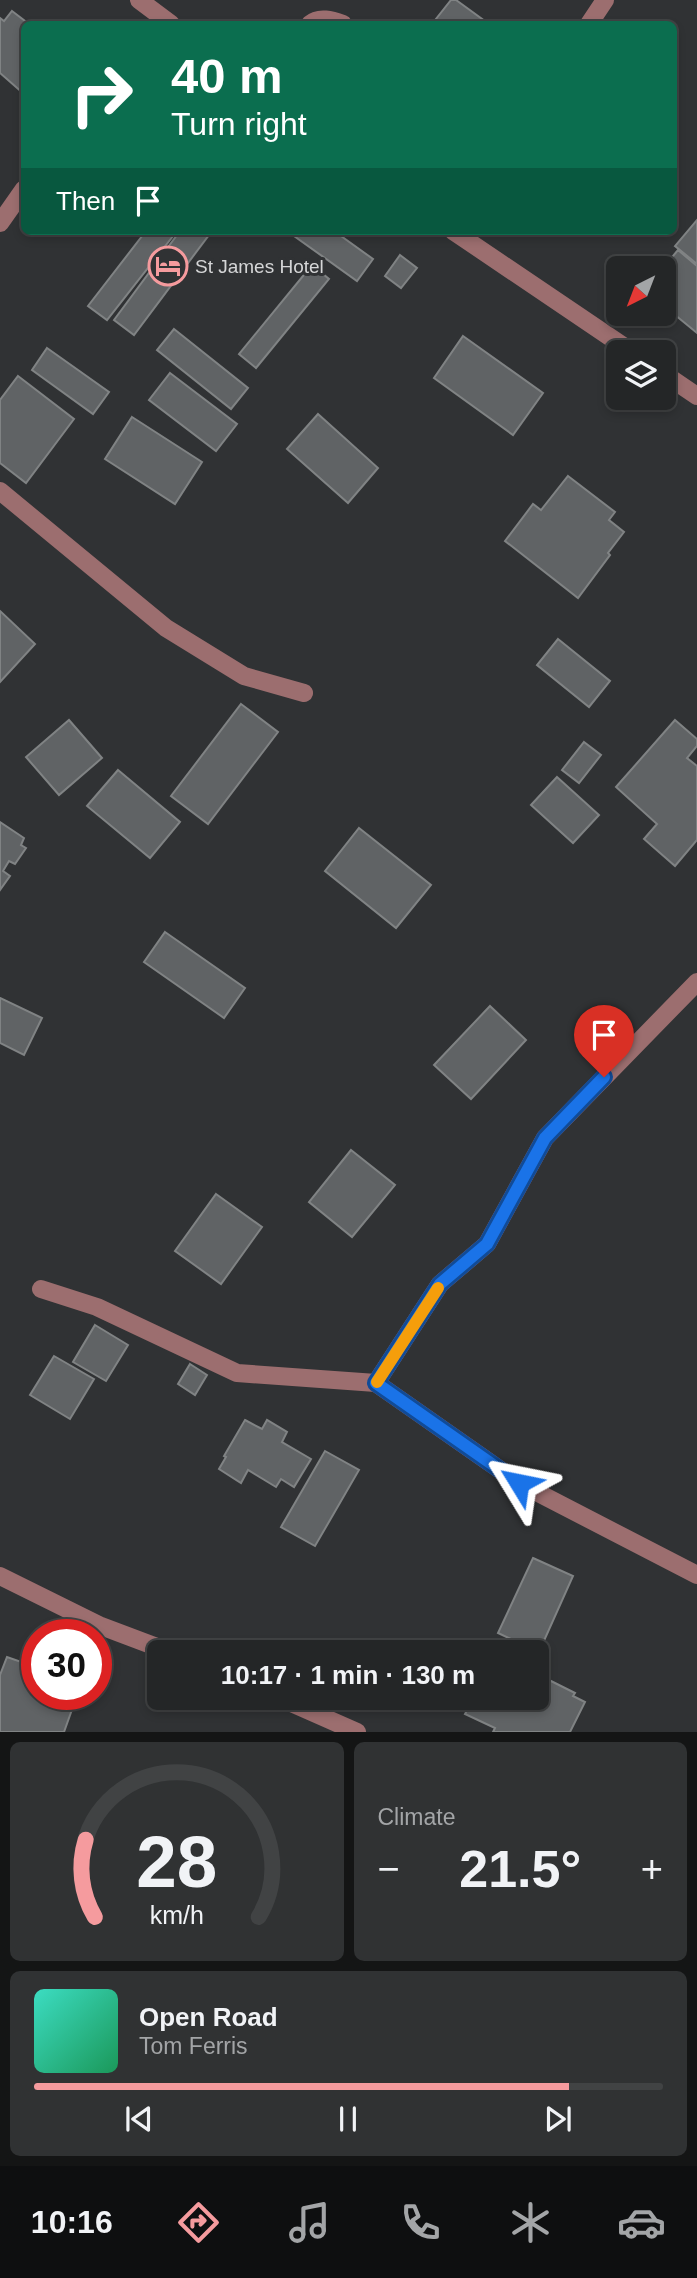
<!DOCTYPE html>
<meta charset="utf-8">
<style>
:root{--surface:#242627;--page:#303233;--text:#f1f3f6;--muted:#a3a5a7;--line:#414344;--accent:#f59b9e}
body{margin:0;font-family:Arial,sans-serif;background:var(--page);color:var(--text);height:100vh;display:flex;flex-direction:column;font-size:26px;white-space:nowrap}
*{box-sizing:border-box;margin:0}
p{font-size:23px;color:var(--muted)}
.icon{flex:none;width:38px;height:38px;fill:none;stroke:currentColor;stroke-width:2;stroke-linecap:round;stroke-linejoin:round}
.map{position:relative;height:1732px;overflow:hidden}
.sheet{display:flex;flex-direction:column;gap:10px;padding:10px;background:#141515;flex:1}
.sheet>*{flex:none}
.top-card{position:absolute;left:21px;top:21px;width:656px;height:214px;border-radius:10px;box-shadow:0 4px 10px #0003,0 0 0 2px var(--line);background:#0b6e4f;color:#fff;overflow:hidden}
.needle{width:46px;rotate:222deg}
.buttons{position:absolute;left:606px;top:256px;display:grid;gap:14px}
.buttons a{display:grid;place-items:center;width:70px;height:70px;border-radius:10px;background:var(--surface);box-shadow:0 4px 10px #0003,0 0 0 2px var(--line);font-size:35px}
.speed{position:absolute;left:21px;top:1619px;display:flex;gap:14px;font-size:35px;font-weight:700;text-align:center}
.speed>*{display:grid;place-content:center;width:91px;height:91px;border-radius:50%;background:var(--surface);box-shadow:0 4px 10px #0003,0 0 0 2px var(--line);line-height:1}
.speed .limit{border:10px solid #d22;background:#fff;color:#111}
.pin{position:absolute;display:grid;place-items:center;width:60px;height:60px;color:#fff;margin:-72px -30px;border-radius:50% 50% 50% 0;rotate:-45deg;box-shadow:0 0 7px #0007}
.pin .icon{rotate:45deg}
.me{position:absolute;width:77px;margin:-38px;rotate:305deg;stroke-linejoin:round;filter:drop-shadow(0 0 5px #0008)}
.turn{display:flex;align-items:center;gap:24px;height:147px;padding:0 35px;font-size:32px}
.turn .icon{width:91px;height:91px;stroke-width:2.5}
.turn b{display:block;font-size:49px;line-height:60px}
.then{display:flex;align-items:center;height:66px;padding:0 35px;background:#0003;gap:14px;font-size:26px}
.big{font-size:52px;font-weight:700;line-height:1.1}
.sheet .tile{flex:1;display:flex;flex-direction:column;justify-content:center;gap:10px;min-width:0;padding:0 24px;border-radius:10px;background:var(--page)}
.sheet .dial{align-items:center;gap:0}
.dial svg{height:182px;overflow:visible;fill:none;stroke:var(--line);stroke-width:7;stroke-linecap:round;text-anchor:middle}
.dial text{fill:var(--text);stroke:none}
.song{display:flex;align-items:center;gap:21px}
.cover{width:84px;height:84px;border-radius:10px;background:linear-gradient(135deg,hsl(170 70% 55%),hsl(150 70% 35%))}
.played{height:7px;border-radius:4px;background:linear-gradient(90deg,var(--accent) 85%,var(--line) 85%)}
.keys{display:flex;justify-content:space-around;direction:ltr}
.heat{display:flex;justify-content:space-between;align-items:center;font-size:38px;direction:ltr}
.sheet .tiles{flex:1;display:grid;gap:10px;grid-template-columns:1fr 1fr}
.tile:last-child{grid-column:span 2}
.trip{position:absolute;left:147px;top:1640px;width:402px;height:70px;border-radius:10px;background:var(--surface);box-shadow:0 4px 10px #0003,0 0 0 2px var(--line);font-weight:700;line-height:70px;text-align:center}
.menu{display:flex;height:112px;justify-content:space-around;align-items:center;background:#0e0f10;color:var(--muted)}
.menu .icon{width:49px;height:49px}
.menu .selected{color:var(--accent)}
.menu b{font-size:32px;color:var(--text)}
.map>svg:first-child{display:block}
.building{fill:#606365;stroke:#808384;stroke-width:2}
.lines{fill:none;stroke-linecap:round;stroke-linejoin:round}
.minor{stroke:#9c6e6f;stroke-width:18}
.route-casing{stroke:#114b97;stroke-width:18}
.route{stroke:#1a73e8;stroke-width:12}
.slow{stroke:#f59e0b;stroke-width:12}
.labels{text-anchor:middle;dominant-baseline:central;stroke-width:6;stroke-linejoin:round;paint-order:stroke}
.poi-label{font-size:19px;fill:#d5d6d7;stroke:#303234;text-anchor:start}
</style>
<div class="map">
<svg width="697" height="1732" viewBox="0 0 697 1732">
<rect width="100%" height="100%" fill="#303234"/>
<g class="building">
<polygon points="451,0 456,0 489,24 432,24"/>
<polygon points="12,11 29,24 24,24 24,94 0,73 0,18 4,21"/>
<polygon points="697,220 697,264 675,246"/>
<polygon points="146,231 177,231 107,320 88,306"/>
<polygon points="180,231 212,231 134,335 114,320"/>
<polygon points="287,231 334,231 373,259 357,281"/>
<polygon points="678,250 697,266 697,333 663,305 663,268"/>
<polygon points="400,255 417,268 401,288 385,276"/>
<polygon points="312,265 329,279 256,368 239,354"/>
<polygon points="174,329 248,388 231,409 157,350"/>
<polygon points="463,336 543,393 513,435 434,378"/>
<polygon points="47,348 109,392 93,414 32,370"/>
<polygon points="170,373 237,424 216,451 149,400"/>
<polygon points="18,376 74,419 26,483 0,463 0,400"/>
<polygon points="318,414 378,468 348,503 287,449"/>
<polygon points="132,417 202,462 175,504 105,459"/>
<polygon points="568,476 615,512 609,520 624,532 608,553 610,555 578,598 505,541 533,504 541,510"/>
<polygon points="0,611 35,644 0,682"/>
<polygon points="558,639 610,681 589,707 537,665"/>
<polygon points="241,704 278,732 208,824 171,796"/>
<polygon points="69,720 102,758 59,795 26,757"/>
<polygon points="675,720 697,739 697,746 687,758 697,766 697,840 675,866 644,839 657,824 616,787"/>
<polygon points="584,742 601,755 579,783 562,770"/>
<polygon points="118,770 180,822 150,858 87,806"/>
<polygon points="557,777 599,815 573,843 531,805"/>
<polygon points="0,822 24,838 21,845 26,848 15,864 9,861 3,871 10,876 0,890"/>
<polygon points="359,828 431,885 396,928 325,871"/>
<polygon points="165,932 245,988 224,1018 144,962"/>
<polygon points="0,998 42,1018 24,1055 0,1043"/>
<polygon points="490,1006 526,1040 471,1099 434,1065"/>
<polygon points="351,1150 395,1185 352,1237 309,1202"/>
<polygon points="216,1194 262,1227 221,1284 175,1251"/>
<polygon points="95,1325 128,1345 106,1381 73,1362"/>
<polygon points="54,1356 94,1379 70,1419 30,1395"/>
<polygon points="190,1364 207,1375 195,1395 178,1384"/>
<polygon points="245,1420 262,1429 267,1420 287,1432 282,1442 311,1459 294,1487 281,1479 276,1487 248,1470 241,1483 219,1469 226,1457 224,1456"/>
<polygon points="325,1451 359,1470 315,1546 281,1527"/>
<polygon points="533,1558 573,1576 539,1652 498,1633"/>
<polygon points="31,1652 37,1654 37,1694 71,1694 68,1702 74,1704 64,1732 0,1732 0,1675 7,1657 27,1664"/>
<polygon points="537,1674 575,1693 573,1696 585,1702 570,1732 493,1732 495,1728 465,1714 474,1698 537,1698"/>
</g>
<g class="lines">
<g class="minor">
<polyline points="139,0 171,24"/>
<path d="M 310,24 C 319,16 332,20 343,24"/>
<polyline points="589,24 605,0"/>
<polyline points="0,223 24,189"/>
<polyline points="453,231 632,352"/>
<polyline points="663,373 697,396"/>
<polyline points="0,491 166,628 244,676 304,693"/>
<polyline points="697,982 545,1138 487,1244 440,1284 376,1383 519,1483 697,1575"/>
<polyline points="41,1289 97,1307 237,1373 376,1383"/>
<polyline points="0,1576 101,1626 170,1652"/>
<polyline points="280,1698 357,1732"/>
</g>
</g>
<g class="lines">
<defs>
<polyline id="route" points="519,1483 376,1383 440,1284 487,1244 545,1138 604,1077"/>
</defs>
<use href="#route" class="route-casing"/>
<use href="#route" class="route"/>
<polyline class="slow" points="377,1382 438,1288"/>
</g>
<defs>
<symbol id="hotel-ring" viewBox="-11 -11 22 22"><circle r="9.5" fill="#303234" stroke="#f59b9e" stroke-width="1.5"/><path d="M-6-4.5h1.5V1H6V5H4.5V3h-9V5H-6ZM-4 0a1.8 1.8 0 1 1 3.6 0ZM.5 0V-2.5h3Q6-2.5 6 0Z" fill="#f59b9e"/></symbol>
</defs>
<g fill-rule="evenodd">
<use href="#hotel-ring" x="146" y="244" width="44" height="44"/>
</g>
<g class="labels">
<g class="poi-label">
<text x="195" y="266">St James Hotel</text>
</g>
</g>
</svg>
<div class="buttons">
<a><svg class="needle" viewBox="-14 -14 28 28"><path d="M0-13l5 13h-10z" fill="#e53935"/><path d="M0 13l5-13h-10z" fill="#a3a5a7"/></svg></a>
<a><svg class="icon" aria-label="layers" viewBox="0 0 24 24"><path d="M12 4l9 5-9 5-9-5zM3 14l9 5 9-5"/></svg></a>
</div>
<div class="speed"><div class="limit">30</div></div>
<div class="pin" style="left:604px;top:1077px;background:#d93025"><svg class="icon" aria-label="arrive" viewBox="0 0 24 24"><path d="M6 21V4h12l-3 4 3 4H6"/></svg></div>
<svg class="me" style="left:519px;top:1483px" viewBox="-20 -20 40 40"><path d="M0-17L14 15 0 8-14 15z" fill="#1a73e8" stroke="#fff" stroke-width="4"/></svg>
<div class="trip">10:17 · 1 min · 130 m</div>
<div class="top-card">
<div class="turn"><svg class="icon" aria-label="right" viewBox="0 0 24 24"><path d="M7 20v-9h11M14 6l5 5-5 5"/></svg><div><b>40 m</b>Turn right</div></div>
<div class="then">Then<svg class="icon" aria-label="arrive" viewBox="0 0 24 24"><path d="M6 21V4h12l-3 4 3 4H6"/></svg></div>
</div>
</div>
<section class="sheet">
<div class="tiles">
<div class="tile dial"><svg viewBox="0 0 100 80">
<path d="M14 69A42 42 0 1 1 86 69"/>
<path d="M14 69A42 42 0 0 1 10 35" stroke="#f59b9e"/>
<text x="50" y="56" font-size="32" font-weight="700">28</text>
<text x="50" y="72" font-size="11">km/h</text>
</svg></div>
<div class="tile"><p>Climate</p>
<div class="heat"><a>−</a><b class="big">21.5°</b><a>+</a></div>
</div>
<div class="tile">
<div class="song"><i class="cover"></i><div><b>Open Road</b><p>Tom Ferris</p></div></div>
<div class="played"></div>
<div class="keys"><svg class="icon" aria-label="previous" viewBox="0 0 24 24"><path d="M18 5L8 12l10 7zM5 5v14"/></svg><svg class="icon" aria-label="pause" viewBox="0 0 24 24"><path d="M8 5v14M16 5v14"/></svg><svg class="icon" aria-label="next" viewBox="0 0 24 24"><path d="M6 5l10 7-10 7zM19 5v14"/></svg></div>
</div>
</div>
</section>
<nav class="menu">
<b>10:16</b>
<svg class="icon selected" aria-label="directions" viewBox="0 0 24 24"><path d="M12 3l9 9-9 9-9-9zM9 14v-3h6M13 9l2 2-2 2"/></svg>
<svg class="icon" aria-label="music" viewBox="0 0 24 24"><path d="M9 18V5l10-2v13"/><circle cx="6" cy="18" r="3"/><circle cx="16" cy="16" r="3"/></svg>
<svg class="icon" aria-label="phone" viewBox="0 0 24 24"><path d="M5 4h4l2 5-3 2q2 4 5 5l2-3 5 2v4C11 20 4 13 5 4z"/></svg>
<svg class="icon" aria-label="climate" viewBox="0 0 24 24"><path d="M12 3v18M4 7l16 10M4 17L20 7"/></svg>
<svg class="icon" aria-label="car" viewBox="0 0 24 24"><path d="M5 17H2v-5l4-1 3-4h7l3 4 3 1v5h-3M9 17h6M6 11h13"/><circle cx="7" cy="17" r="2"/><circle cx="17" cy="17" r="2"/></svg>
</nav>
